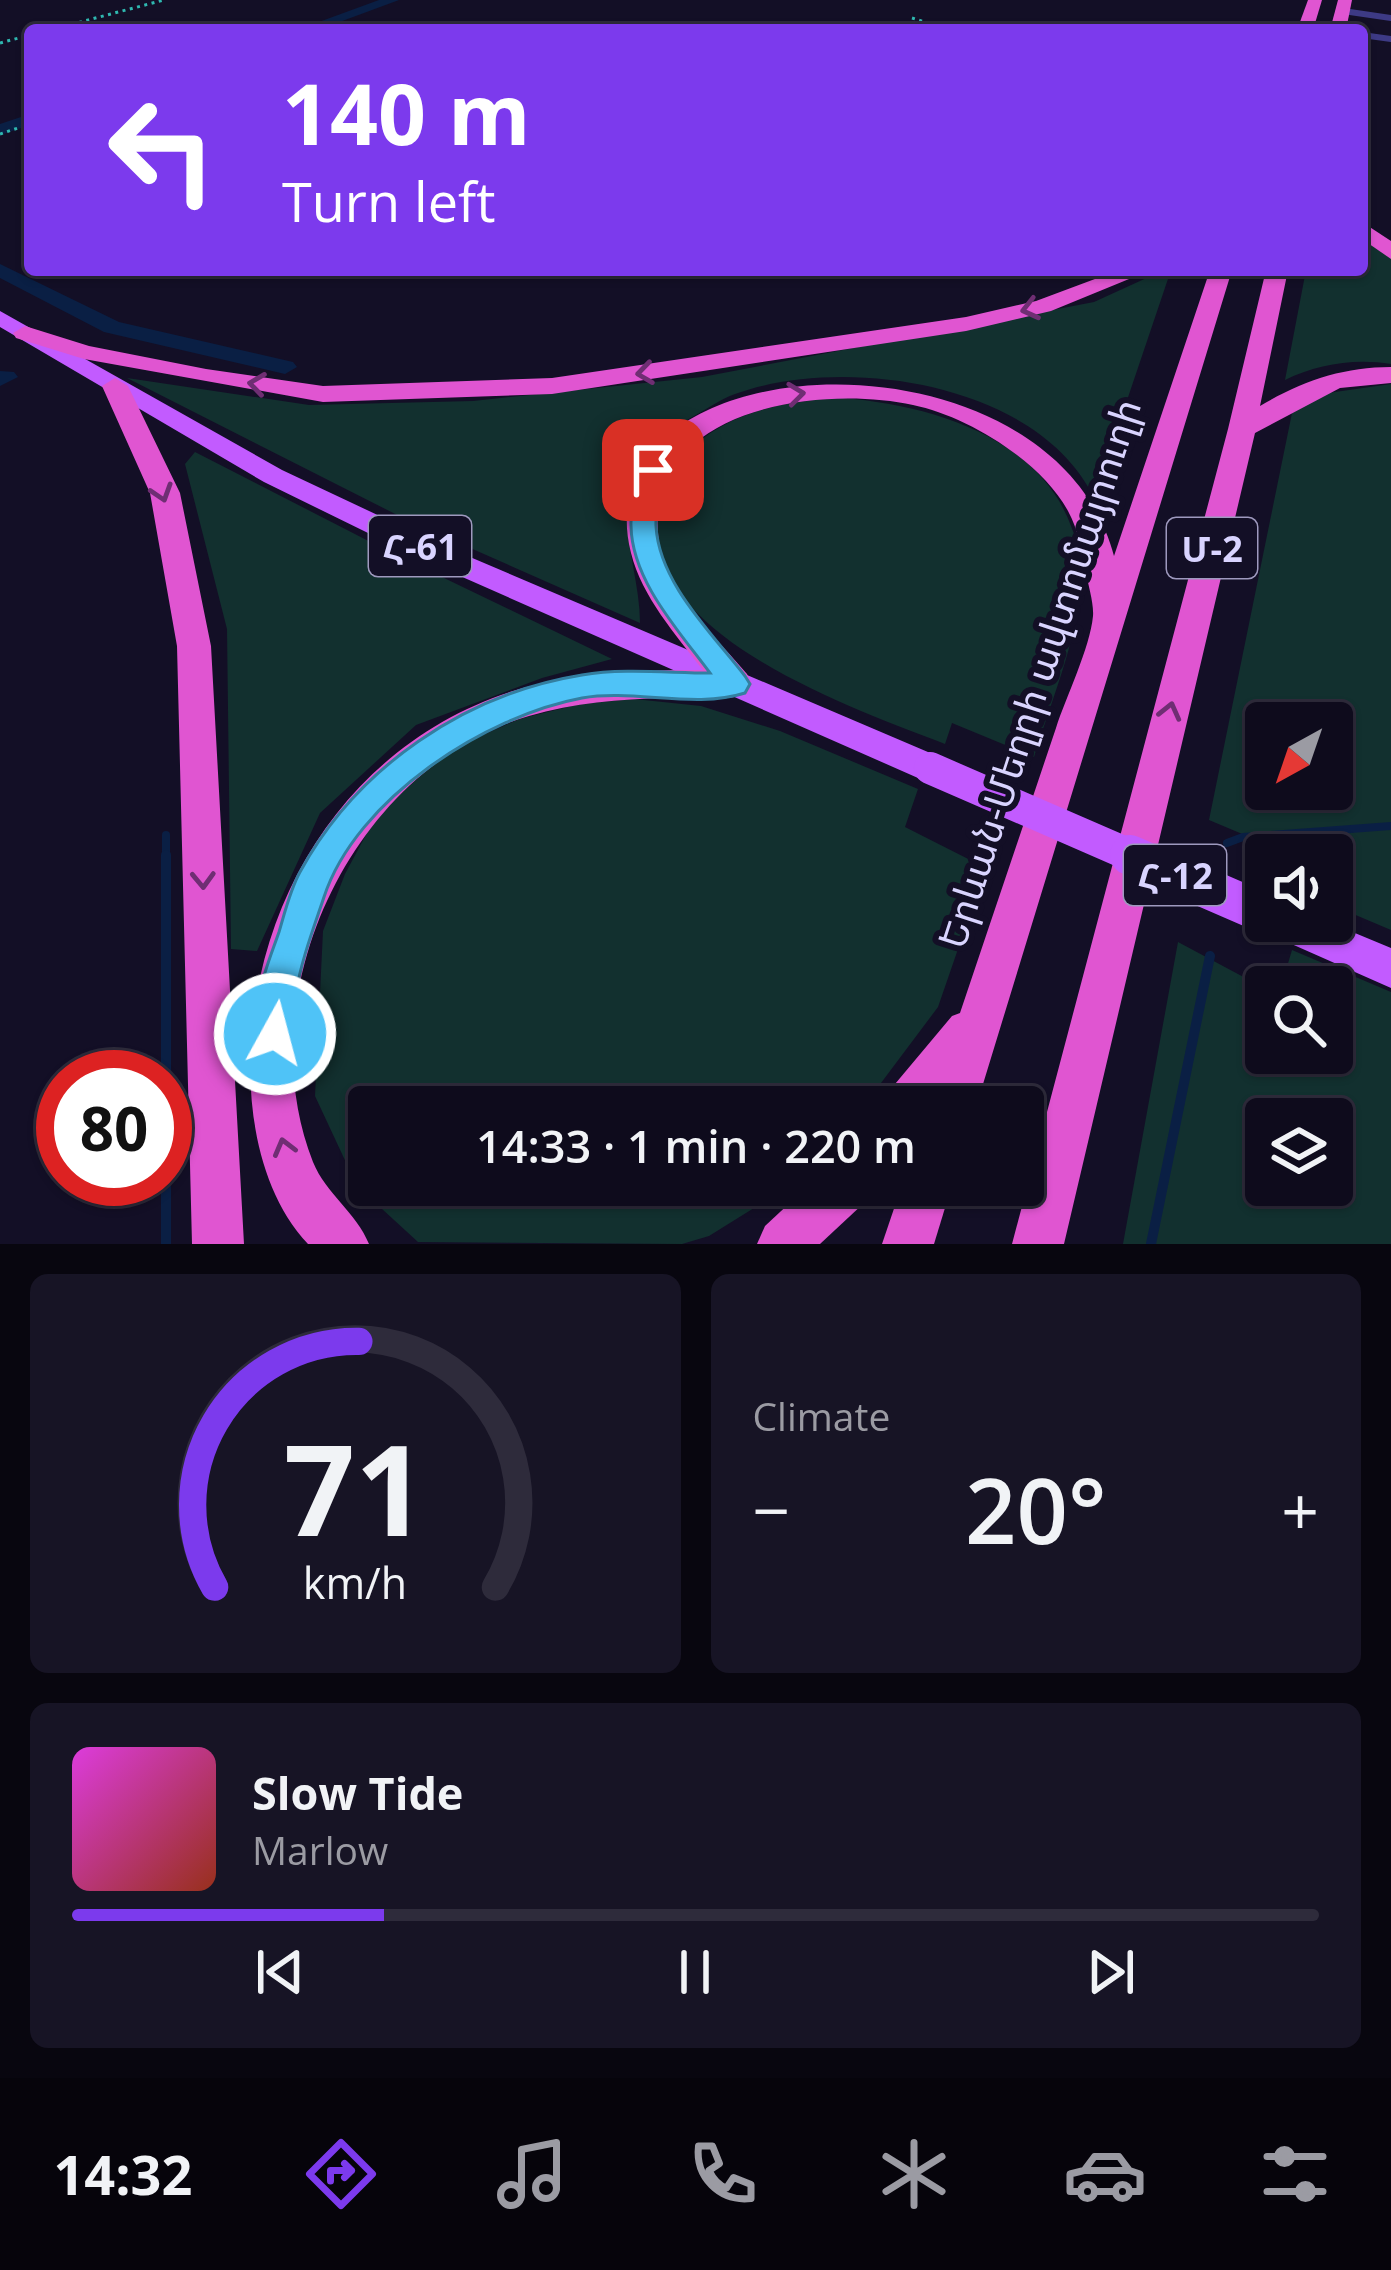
<!DOCTYPE html>
<meta charset="utf-8">
<style>
:root{--surface:#0e0b1c;--page:#171425;--text:#f1f3f6;--muted:#9b9ba3;--line:#2e2b3b;--accent:#7c3aed}
body{margin:0;font-family:"Open Sans","Noto Sans Armenian",sans-serif;background:var(--page);color:var(--text);height:100vh;display:flex;flex-direction:column;font-size:45px;white-space:nowrap}
*{box-sizing:border-box;margin:0}
p{font-size:39px;color:var(--muted)}
.icon{flex:none;width:66px;height:66px;fill:none;stroke:currentColor;stroke-width:2;stroke-linecap:round;stroke-linejoin:round}
.map{position:relative;height:1244px;overflow:hidden}
.side{display:flex;flex-direction:column;gap:30px;padding:30px;background:#08060f;flex:1}
.side>*{flex:none}
.top-card{position:absolute;left:24px;top:24px;width:1344px;height:252px;border-radius:12px;box-shadow:0 3px 9px #0004,0 0 0 3px var(--line);background:#7c3aed;color:#fff;overflow:hidden}
.needle{width:78px;rotate:220deg}
.controls{position:absolute;left:1245px;top:702px;display:grid;gap:24px}
.controls a{display:grid;place-items:center;width:108px;height:108px;border-radius:12px;background:var(--surface);box-shadow:0 3px 9px #0004,0 0 0 3px var(--line);font-size:60px}
.speed{position:absolute;left:36px;top:1050px;display:flex;gap:24px;font-size:60px;font-weight:700;text-align:center}
.speed>*{display:grid;place-content:center;width:156px;height:156px;border-radius:50%;background:var(--surface);box-shadow:0 3px 9px #0004,0 0 0 3px var(--line);line-height:1}
.speed .limit{border:18px solid #d22;background:#fff;color:#111}
.pin{position:absolute;display:grid;place-items:center;width:102px;height:102px;color:#fff;margin:-51px;border-radius:24px;box-shadow:0 6px 18px #0006}
.me{position:absolute;width:132px;margin:-66px;rotate:7deg;stroke-linejoin:round;filter:drop-shadow(0 0 9px #0008)}
.turn{display:flex;align-items:center;gap:42px;height:252px;padding:0 60px;font-size:54px}
.turn .icon{width:156px;height:156px;stroke-width:2.5}
.turn b{display:block;font-size:84px;line-height:102px}
.big{font-size:90px;font-weight:600;line-height:1.1}
.side .tile{flex:1;display:flex;flex-direction:column;justify-content:center;gap:18px;min-width:0;padding:0 42px;border-radius:18px;background:var(--page)}
.side .dial{align-items:center;gap:0}
.dial svg{height:312px;overflow:visible;fill:none;stroke:var(--line);stroke-width:7;stroke-linecap:round;text-anchor:middle}
.dial text{fill:var(--text);stroke:none}
.song{display:flex;align-items:center;gap:36px}
.cover{width:144px;height:144px;border-radius:18px;background:linear-gradient(135deg,hsl(300 70% 55%),hsl(10 70% 35%))}
.played{height:12px;border-radius:6px;background:linear-gradient(90deg,var(--accent) 25%,var(--line) 25%)}
.keys{display:flex;justify-content:space-around;direction:ltr}
.heat{display:flex;justify-content:space-between;align-items:center;font-size:66px;direction:ltr}
.side .tiles{flex:1;display:grid;gap:30px;grid-template-columns:1fr 1fr}
.tile:last-child{grid-column:span 2}
.trip{position:absolute;left:348px;top:1086px;width:696px;height:120px;border-radius:12px;background:var(--surface);box-shadow:0 3px 9px #0004,0 0 0 3px var(--line);font-weight:600;line-height:120px;text-align:center}
.dock{display:flex;height:192px;justify-content:space-around;align-items:center;background:#06040b;color:var(--muted)}
.dock .icon{width:84px;height:84px}
.dock .current{color:var(--accent)}
.dock b{font-size:54px;color:var(--text)}
.map>svg:first-child{display:block}
.green{fill:#12302f;fill-rule:evenodd}
.lines{fill:none;stroke-linecap:round;stroke-linejoin:round}
.stream-far1{stroke:#0a1f44;stroke-width:8}
.stream{stroke:#0a1f44;stroke-width:10}
.canal{fill:#0a1f44;fill-rule:evenodd}
.path{stroke:#2fb8b0;stroke-width:3;stroke-dasharray:3 4.5;stroke-linecap:butt}
.service{stroke:#3d3a85;stroke-width:6}
.primary{fill:#c25bff;fill-rule:evenodd}
.trunk{fill:#e055d1;fill-rule:evenodd}
.primary-bridge-far1{stroke:#c25bff;stroke-width:32}
.primary-bridge{stroke:#c25bff;stroke-width:40}
.oneway{stroke:#6f2e73}
.route{fill:#4fc3f7;stroke:#337fa1;stroke-width:3}
.labels{text-anchor:middle;dominant-baseline:central;stroke-width:12;stroke-linejoin:round;paint-order:stroke}
.shield{fill:#130f26;stroke:#9e99be;stroke-width:3}
.shield-label{font-size:36px;font-weight:bold;fill:#d9d4ff}
.street-label{font-size:39px;fill:#d9d4ff;stroke:#130f26}
</style>
<div class="map">
<svg width="1391" height="1244" viewBox="0 0 1391 1244">
<rect width="100%" height="100%" fill="#130f26"/>
<g class="green">
<path d="M 1362,233 L 1391,256 L 1391,364 C 1355,358 1317,364 1285,380 L 1306,270 L 1362,270 Z"/>
<path d="M 1164,270 L 1171,270 L 1094,498 C 1039,383 845,354 735,394 C 721,399 707,409 694,416 C 677,426 655,437 643,454 C 608,508 640,566 640,623 L 409,521 L 127,378 L 309,405 L 473,401 L 702,377 L 1094,302 Z"/>
<path d="M 1391,384 L 1391,930 L 1332,905 L 1332,855 L 1292,855 L 1209,820 L 1292,413 L 1321,394 ZM 1266,723 L 1332,723 L 1332,789 L 1266,789 Z"/>
<path d="M 843,398 C 929,405 1038,436 1071,526 C 1075,537 1082,549 1082,561 C 1083,627 1053,695 1034,757 L 952,723 L 945,744 C 860,711 659,642 656,530 C 656,508 657,488 672,469 C 713,415 777,401 843,398 Z"/>
<polygon points="195,452 388,551 612,659 542,678 416,725 320,813 257,951 231,949 227,629 185,464"/>
<polygon points="634,699 701,706 780,731 918,789 905,827 986,868 938,1007 863,1107 369,1107 369,1185 791,1185 709,1236 682,1244 418,1242 357,1186 315,1096 323,931 345,874 368,831 406,785 459,746 519,719 580,704"/>
<path d="M 1178,942 L 1266,989 L 1266,1053 L 1332,1053 L 1332,987 L 1281,987 L 1292,950 L 1391,992 L 1391,1244 L 1123,1244 ZM 1332,1119 L 1332,1185 L 1266,1185 L 1266,1119 Z"/>
</g>
<g class="lines">
<g class="stream-far1">
<polyline points="166,835 166,858"/>
<polyline points="1227,843 1243,837 1391,826"/>
</g>
<g class="stream">
<polyline points="166,855 166,1244"/>
<polyline points="1151,1244 1210,956"/>
</g>
<g class="canal">
<polygon points="379,0 399,0 318,30 297,30"/>
<polygon points="30,114 30,125 0,135 0,124"/>
<polygon points="0,264 119,322 293,362 297,367 285,374 104,332 0,278"/>
<polygon points="0,371 14,372 18,377 0,386"/>
</g>
<g class="path">
<polyline points="912,18 950,30"/>
<polyline points="50,30 164,0"/>
<polyline points="0,43 30,35"/>
<polyline points="0,134 30,124"/>
</g>
<g class="service">
<polyline points="1343,11 1391,18"/>
<polyline points="1362,35 1391,39"/>
</g>
<g class="primary">
<polygon points="0,311 282,470 437,543 942,758 947,768 942,778 930,783 918,778 417,557 264,482 0,327"/>
<polygon points="1266,914 1266,921 1326,921 1391,948 1391,988 1269,934 1263,921"/>
</g>
<g class="trunk">
<polygon points="1308,0 1322,0 1313,30 1297,30"/>
<polygon points="1338,0 1352,0 1346,30 1330,30"/>
<polygon points="1362,222 1391,241 1391,259 1362,239"/>
<polygon points="1119,270 1151,270 1051,311 966,331 552,394 323,402 84,359 16,338 13,333 25,326 89,346 206,369 323,386 552,378 966,317 1036,301"/>
<path d="M 1210,270 L 1232,270 L 976,1107 L 883,1107 L 890,1090 L 952,1016 L 960,1013 C 992,918 1024,823 1056,728 C 1066,697 1090,648 1093,616 C 1094,603 1088,585 1086,572 C 1082,551 1078,529 1068,511 C 1041,461 967,416 913,405 C 815,384 635,410 660,548 C 669,596 717,638 747,674 L 752,684 L 747,694 C 722,702 692,698 665,698 C 620,699 574,703 529,716 C 354,767 246,992 313,1162 C 326,1194 356,1212 369,1244 L 308,1244 C 261,1194 247,1114 251,1048 C 258,884 361,734 523,688 C 582,672 643,670 703,670 C 676,635 642,597 631,553 C 577,339 1051,317 1114,556 Z"/>
<path d="M 1266,270 L 1288,270 L 1260,406 C 1302,381 1343,367 1391,367 L 1391,383 L 1340,388 L 1255,433 L 1064,1244 L 1012,1244 L 1228,429 Z"/>
<polygon points="115,378 128,386 180,493 211,646 244,1244 192,1244 177,646 150,493 102,386"/>
<polygon points="809,1185 871,1185 864,1203 820,1244 757,1244 765,1226"/>
<polygon points="902,1185 952,1185 934,1244 882,1244"/>
</g>
<polyline class="primary-bridge-far1" points="930,768 1137,858"/>
<polyline class="primary-bridge" points="1130,855 1266,914"/>
</g>
<defs><path id="oneway-chevron" d="M-2-3.5L2.5 0L-2 3.5" fill="none" stroke-width="1.6" stroke-linecap="round" stroke-linejoin="round" transform="scale(3)"/></defs>
<g class="oneway">
<use href="#oneway-chevron" transform="translate(1030 309) rotate(166)"/>
<use href="#oneway-chevron" transform="translate(645 373) rotate(172)"/>
<use href="#oneway-chevron" transform="translate(257 384) rotate(-172)"/>
<use href="#oneway-chevron" transform="translate(796 394) rotate(-7)"/>
<use href="#oneway-chevron" transform="translate(162 493) rotate(72)"/>
<use href="#oneway-chevron" transform="translate(1170 711) rotate(-76)"/>
<use href="#oneway-chevron" transform="translate(203 880) rotate(88)"/>
<use href="#oneway-chevron" transform="translate(284 1147) rotate(-105)"/>
</g>
<path class="route" d="M 653,463 L 665,470 C 661,488 655,508 656,526 C 659,583 712,633 745,676 L 750,684 L 745,693 C 695,709 634,689 582,698 C 485,716 356,799 324,897 C 314,927 301,961 296,993 C 293,1012 296,1029 288,1047 L 275,1052 L 262,1047 C 247,1010 267,967 279,932 C 285,912 290,890 300,872 C 357,767 465,694 582,675 C 623,668 669,673 710,673 C 679,631 632,581 631,526 C 630,508 637,488 641,470 Z"/>
<g class="labels">
<g class="shield">
<rect x="369" y="516" width="102" height="60" rx="9"/>
<rect x="1167" y="518" width="90" height="60" rx="9"/>
<rect x="1124" y="845" width="102" height="60" rx="9"/>
</g>
<g class="shield-label">
<text x="420" y="546">Հ-61</text>
<text x="1212" y="548">Մ-2</text>
<text x="1175" y="875">Հ-12</text>
</g>
<g class="street-label">
<text transform="translate(1038 673) rotate(-72)">Երևան-Մեղրի ավտոմայրուղի</text>
</g>
</g>
</svg>
<div class="controls">
<a><svg class="needle" viewBox="-14 -14 28 28"><path d="M0-13l5 13h-10z" fill="#e53935"/><path d="M0 13l5-13h-10z" fill="#9b9ba3"/></svg></a>
<a><svg class="icon" aria-label="sound" viewBox="0 0 24 24"><path d="M4 9h4l5-4v14l-5-4H4zM17 9q2 3 0 6"/></svg></a>
<a><svg class="icon" aria-label="search" viewBox="0 0 24 24"><circle cx="10" cy="10" r="6"/><path d="M15 15l6 6"/></svg></a>
<a><svg class="icon" aria-label="layers" viewBox="0 0 24 24"><path d="M12 4l9 5-9 5-9-5zM3 14l9 5 9-5"/></svg></a>
</div>
<div class="speed"><div class="limit">80</div></div>
<div class="pin" style="left:653px;top:470px;background:#d93025"><svg class="icon" aria-label="arrive" viewBox="0 0 24 24"><path d="M6 21V4h12l-3 4 3 4H6"/></svg></div>
<svg class="me" style="left:275px;top:1034px" viewBox="-20 -20 40 40"><circle r="17" fill="#4fc3f7" stroke="#fff" stroke-width="3"/><path d="M0-11L8 9 0 5-8 9z" fill="#fff"/></svg>
<div class="trip">14:33 · 1 min · 220 m</div>
<div class="top-card">
<div class="turn"><svg class="icon" aria-label="left" viewBox="0 0 24 24"><path d="M17 20v-9H6M10 6l-5 5 5 5"/></svg><div><b>140 m</b>Turn left</div></div>
</div>
</div>
<section class="side">
<div class="tiles">
<div class="tile dial"><svg viewBox="0 0 100 80">
<path d="M14 69A42 42 0 1 1 86 69"/>
<path d="M14 69A42 42 0 0 1 51 6" stroke="#7c3aed"/>
<text x="50" y="56" font-size="32" font-weight="700">71</text>
<text x="50" y="72" font-size="11">km/h</text>
</svg></div>
<div class="tile"><p>Climate</p>
<div class="heat"><a>−</a><b class="big">20°</b><a>+</a></div>
</div>
<div class="tile">
<div class="song"><i class="cover"></i><div><b>Slow Tide</b><p>Marlow</p></div></div>
<div class="played"></div>
<div class="keys"><svg class="icon" aria-label="previous" viewBox="0 0 24 24"><path d="M18 5L8 12l10 7zM5 5v14"/></svg><svg class="icon" aria-label="pause" viewBox="0 0 24 24"><path d="M8 5v14M16 5v14"/></svg><svg class="icon" aria-label="next" viewBox="0 0 24 24"><path d="M6 5l10 7-10 7zM19 5v14"/></svg></div>
</div>
</div>
</section>
<nav class="dock">
<b>14:32</b>
<svg class="icon current" aria-label="directions" viewBox="0 0 24 24"><path d="M12 3l9 9-9 9-9-9zM9 14v-3h6M13 9l2 2-2 2"/></svg>
<svg class="icon" aria-label="music" viewBox="0 0 24 24"><path d="M9 18V5l10-2v13"/><circle cx="6" cy="18" r="3"/><circle cx="16" cy="16" r="3"/></svg>
<svg class="icon" aria-label="phone" viewBox="0 0 24 24"><path d="M5 4h4l2 5-3 2q2 4 5 5l2-3 5 2v4C11 20 4 13 5 4z"/></svg>
<svg class="icon" aria-label="climate" viewBox="0 0 24 24"><path d="M12 3v18M4 7l16 10M4 17L20 7"/></svg>
<svg class="icon" aria-label="car" viewBox="0 0 24 24"><path d="M5 17H2v-5l4-1 3-4h7l3 4 3 1v5h-3M9 17h6M6 11h13"/><circle cx="7" cy="17" r="2"/><circle cx="17" cy="17" r="2"/></svg>
<svg class="icon" aria-label="filters" viewBox="0 0 24 24"><path d="M4 7h16M4 17h16"/><circle cx="9" cy="7" r="2"/><circle cx="15" cy="17" r="2"/></svg>
</nav>
